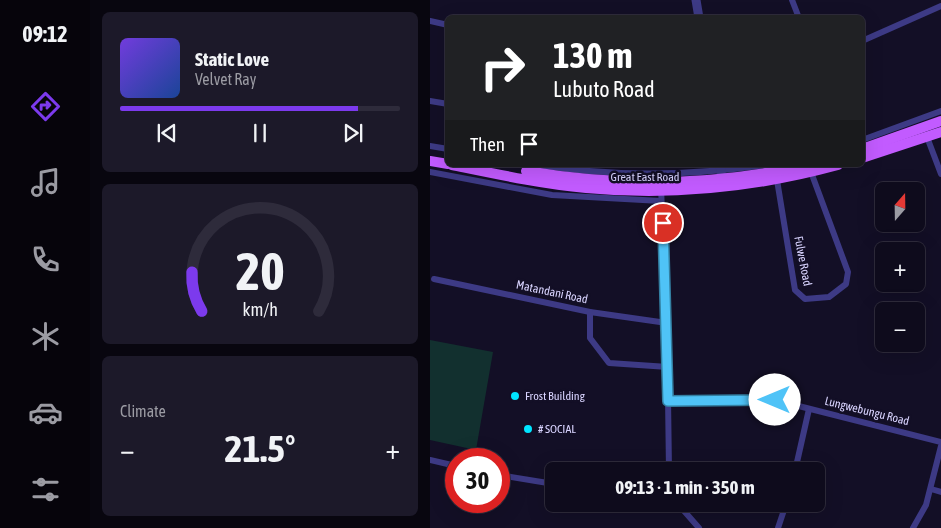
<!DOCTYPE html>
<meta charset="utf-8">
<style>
:root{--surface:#0e0b1c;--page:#1c1929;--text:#f1f3f6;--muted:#9b9ba3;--line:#2e2b3b;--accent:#7c3aed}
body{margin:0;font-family:"Asap Condensed",sans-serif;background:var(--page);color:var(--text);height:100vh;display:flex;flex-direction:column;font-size:19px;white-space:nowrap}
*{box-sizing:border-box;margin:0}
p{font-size:16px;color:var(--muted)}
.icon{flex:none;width:28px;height:28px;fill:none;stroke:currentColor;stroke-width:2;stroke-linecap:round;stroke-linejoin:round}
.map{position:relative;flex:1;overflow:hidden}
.drawer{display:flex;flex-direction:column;gap:12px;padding:12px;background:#08060f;width:340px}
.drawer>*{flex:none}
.hud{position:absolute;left:15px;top:15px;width:420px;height:152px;border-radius:8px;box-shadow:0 5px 20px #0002,0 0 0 1px var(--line);background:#202124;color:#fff;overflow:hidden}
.needle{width:32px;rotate:20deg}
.buttons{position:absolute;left:445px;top:182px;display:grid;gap:10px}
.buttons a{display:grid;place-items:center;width:50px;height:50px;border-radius:8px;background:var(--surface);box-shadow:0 5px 20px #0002,0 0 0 1px var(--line);font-size:25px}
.speed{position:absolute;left:15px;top:448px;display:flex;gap:10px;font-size:25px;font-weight:700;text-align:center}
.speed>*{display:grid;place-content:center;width:65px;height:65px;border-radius:50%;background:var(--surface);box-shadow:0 5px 20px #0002,0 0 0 1px var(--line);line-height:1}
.speed .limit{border:8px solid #d22;background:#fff;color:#111}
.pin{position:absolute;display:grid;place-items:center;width:42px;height:42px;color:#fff;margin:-21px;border:2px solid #fff;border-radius:50%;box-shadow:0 1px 5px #0007}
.me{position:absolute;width:55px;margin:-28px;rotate:270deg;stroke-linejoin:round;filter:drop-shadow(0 0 4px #0008)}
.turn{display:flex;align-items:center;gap:18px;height:105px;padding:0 25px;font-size:22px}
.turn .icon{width:65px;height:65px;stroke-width:2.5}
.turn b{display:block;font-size:35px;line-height:42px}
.then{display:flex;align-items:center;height:48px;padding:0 25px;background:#0003;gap:10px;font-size:19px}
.big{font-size:38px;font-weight:700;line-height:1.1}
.drawer .card{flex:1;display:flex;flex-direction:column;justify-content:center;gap:8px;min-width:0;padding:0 18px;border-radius:8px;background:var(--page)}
.drawer .dial{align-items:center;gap:0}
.dial svg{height:130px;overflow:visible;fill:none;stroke:var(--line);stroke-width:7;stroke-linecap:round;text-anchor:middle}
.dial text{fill:var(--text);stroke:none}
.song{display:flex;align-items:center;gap:15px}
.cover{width:60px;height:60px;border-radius:8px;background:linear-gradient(135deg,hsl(260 70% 55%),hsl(220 70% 35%))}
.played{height:5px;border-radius:2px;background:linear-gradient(90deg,var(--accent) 85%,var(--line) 85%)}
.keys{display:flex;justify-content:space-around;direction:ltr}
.heat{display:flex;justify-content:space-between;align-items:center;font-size:28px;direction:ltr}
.trip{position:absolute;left:115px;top:462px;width:280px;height:50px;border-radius:8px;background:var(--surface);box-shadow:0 5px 20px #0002,0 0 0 1px var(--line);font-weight:700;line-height:50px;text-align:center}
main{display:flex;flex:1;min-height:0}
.tab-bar{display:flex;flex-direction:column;width:90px;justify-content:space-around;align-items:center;background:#06040b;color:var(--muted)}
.tab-bar .icon{width:35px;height:35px}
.tab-bar .active{color:var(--accent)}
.tab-bar b{font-size:22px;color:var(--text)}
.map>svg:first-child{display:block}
.green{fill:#12302f}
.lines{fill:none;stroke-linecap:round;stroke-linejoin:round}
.minor{stroke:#3d3a85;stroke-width:6}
.tertiary{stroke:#3d3a85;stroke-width:9}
.primary{stroke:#c25bff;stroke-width:10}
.route-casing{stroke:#337fa1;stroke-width:12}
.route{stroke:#4fc3f7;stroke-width:9}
.poi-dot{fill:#00e5ff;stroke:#130f26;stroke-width:2}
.labels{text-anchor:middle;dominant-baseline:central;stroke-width:5;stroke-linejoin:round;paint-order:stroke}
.street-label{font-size:12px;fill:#d9d4ff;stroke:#130f26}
.poi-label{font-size:12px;fill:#d9d4ff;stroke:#130f26;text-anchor:start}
</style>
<main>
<nav class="tab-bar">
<b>09:12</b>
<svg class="icon active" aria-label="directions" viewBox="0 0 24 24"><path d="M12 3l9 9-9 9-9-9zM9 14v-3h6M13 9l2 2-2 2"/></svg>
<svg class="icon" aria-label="music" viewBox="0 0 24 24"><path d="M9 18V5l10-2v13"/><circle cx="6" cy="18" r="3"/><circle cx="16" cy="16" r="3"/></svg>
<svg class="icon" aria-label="phone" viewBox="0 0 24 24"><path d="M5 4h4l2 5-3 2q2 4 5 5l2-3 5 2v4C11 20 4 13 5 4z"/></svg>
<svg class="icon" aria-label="climate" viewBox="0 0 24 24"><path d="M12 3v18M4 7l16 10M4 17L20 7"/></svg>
<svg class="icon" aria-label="car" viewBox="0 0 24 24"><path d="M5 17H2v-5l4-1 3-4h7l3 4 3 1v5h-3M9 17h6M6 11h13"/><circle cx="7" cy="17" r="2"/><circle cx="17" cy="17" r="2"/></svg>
<svg class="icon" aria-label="filters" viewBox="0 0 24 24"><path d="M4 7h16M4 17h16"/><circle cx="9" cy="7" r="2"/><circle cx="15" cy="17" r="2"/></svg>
</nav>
<section class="drawer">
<div class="card">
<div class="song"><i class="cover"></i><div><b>Static Love</b><p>Velvet Ray</p></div></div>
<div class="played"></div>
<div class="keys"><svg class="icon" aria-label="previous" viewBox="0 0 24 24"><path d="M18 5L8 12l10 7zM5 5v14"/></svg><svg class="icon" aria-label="pause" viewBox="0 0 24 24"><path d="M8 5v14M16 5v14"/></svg><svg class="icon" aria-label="next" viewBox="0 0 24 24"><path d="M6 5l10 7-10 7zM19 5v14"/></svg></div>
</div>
<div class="card dial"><svg viewBox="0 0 100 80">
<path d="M14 69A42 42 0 1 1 86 69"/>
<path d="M14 69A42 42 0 0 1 8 45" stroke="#7c3aed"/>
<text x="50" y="56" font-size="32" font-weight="700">20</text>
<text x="50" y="72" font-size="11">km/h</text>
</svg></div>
<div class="card"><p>Climate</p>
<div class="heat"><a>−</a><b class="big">21.5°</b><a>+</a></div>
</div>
</section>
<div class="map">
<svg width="511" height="528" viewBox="0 0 511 528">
<rect width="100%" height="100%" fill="#130f26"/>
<polygon class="green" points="0,340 63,352 46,450 0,440"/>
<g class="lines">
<g class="minor">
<polyline points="362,0 369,18"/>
<polyline points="0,21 18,25"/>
<polyline points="432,41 511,6"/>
<polyline points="0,101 18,104"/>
<polyline points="497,137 511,174"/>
<polyline points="432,140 511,111"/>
<polyline points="0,146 18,149"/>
<path d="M 109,165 C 184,177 259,176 335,165"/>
<polyline points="0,172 122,195 231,201"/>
<polyline points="347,180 365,290 375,299 399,297 416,284 418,272 381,172"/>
<polyline points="231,188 237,323 239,471"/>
<polyline points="4,279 160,312 237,323"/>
<polyline points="160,312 160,338 179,363 238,367"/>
<polyline points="238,401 345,400 511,442"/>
<polyline points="0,460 26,466"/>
<polyline points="365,471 379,409"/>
<polyline points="69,475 124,484"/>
<polyline points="501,489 511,492"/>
<polyline points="248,504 269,528"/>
<polyline points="348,528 356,504"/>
<polyline points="483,528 496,505 511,446"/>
</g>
<g class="tertiary">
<polyline points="266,0 269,18"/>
<polyline points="290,165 292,179"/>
</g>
<g class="primary">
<polyline points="432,149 511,121"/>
<polyline points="432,158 511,132"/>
<polyline points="0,161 18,164"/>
<path d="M 22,165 C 66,174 112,184 156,188 C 240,196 327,187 408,165"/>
<path d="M 96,171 C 190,187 283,186 377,165"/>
</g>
</g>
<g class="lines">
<defs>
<polyline id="route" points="233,223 238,401 345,400"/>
</defs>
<use href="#route" class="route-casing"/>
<use href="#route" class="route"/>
</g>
<g class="poi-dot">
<circle cx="85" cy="396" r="5"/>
<circle cx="98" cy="429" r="5"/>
</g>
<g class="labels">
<g class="street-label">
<text x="215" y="177">Great East Road</text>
<text transform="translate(373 261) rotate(79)">Fulwe Road</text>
<text transform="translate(122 292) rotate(12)">Matandani Road</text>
<text transform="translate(437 411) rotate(14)">Lungwebungu Road</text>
</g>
<g class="poi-label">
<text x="95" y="396">Frost Building</text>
<text x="108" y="429"># SOCIAL</text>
</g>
</g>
</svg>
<div class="buttons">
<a><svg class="needle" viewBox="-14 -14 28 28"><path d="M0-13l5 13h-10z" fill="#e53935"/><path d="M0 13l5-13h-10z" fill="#9b9ba3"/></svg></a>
<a>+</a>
<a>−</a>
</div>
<div class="speed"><div class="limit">30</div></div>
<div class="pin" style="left:233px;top:223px;background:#d93025"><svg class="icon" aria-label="arrive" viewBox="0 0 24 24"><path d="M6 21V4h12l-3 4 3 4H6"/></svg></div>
<svg class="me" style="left:345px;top:400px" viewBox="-20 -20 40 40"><circle r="19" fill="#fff"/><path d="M0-13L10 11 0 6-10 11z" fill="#4fc3f7"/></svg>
<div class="trip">09:13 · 1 min · 350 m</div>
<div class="hud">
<div class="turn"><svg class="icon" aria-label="right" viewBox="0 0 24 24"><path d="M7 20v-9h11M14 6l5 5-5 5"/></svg><div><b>130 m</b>Lubuto Road</div></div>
<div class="then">Then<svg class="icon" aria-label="arrive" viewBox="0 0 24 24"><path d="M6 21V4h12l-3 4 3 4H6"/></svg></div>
</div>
</div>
</main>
